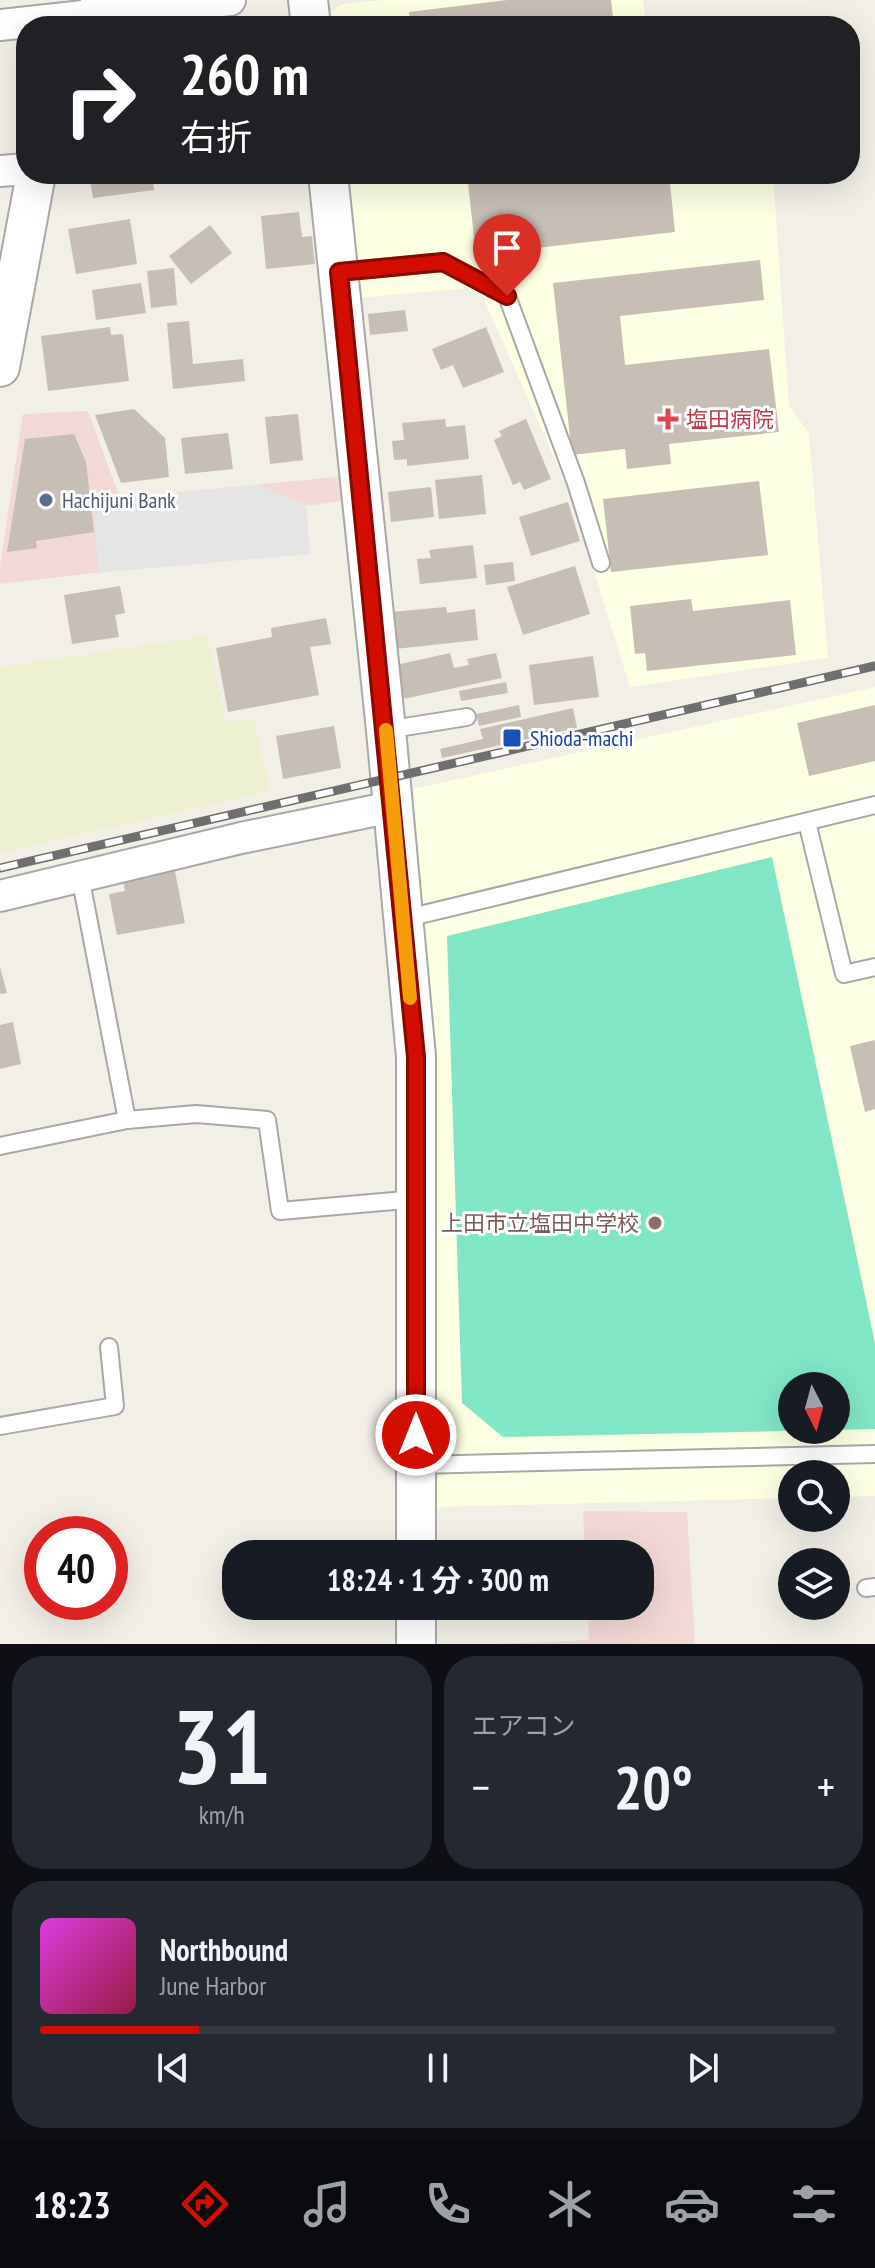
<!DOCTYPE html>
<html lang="ja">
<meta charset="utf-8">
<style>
:root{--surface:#171b24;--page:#242831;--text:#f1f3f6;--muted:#9ea1a6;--line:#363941;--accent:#d20e00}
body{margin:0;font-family:"PT Sans Narrow","Noto Sans JP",sans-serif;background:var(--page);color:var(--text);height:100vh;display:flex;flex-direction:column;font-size:30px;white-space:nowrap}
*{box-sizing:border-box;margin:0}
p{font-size:26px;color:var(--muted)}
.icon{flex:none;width:44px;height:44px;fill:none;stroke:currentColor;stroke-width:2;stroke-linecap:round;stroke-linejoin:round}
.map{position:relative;height:1644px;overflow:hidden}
.panel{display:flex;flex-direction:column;gap:12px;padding:12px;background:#0d0f14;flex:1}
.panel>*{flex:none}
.banner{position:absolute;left:16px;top:16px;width:844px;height:168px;border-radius:32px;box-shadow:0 8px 32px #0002;background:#202124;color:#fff;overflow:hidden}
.needle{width:52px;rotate:174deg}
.fabs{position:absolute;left:778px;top:1372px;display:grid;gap:16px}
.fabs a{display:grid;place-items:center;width:72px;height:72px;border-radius:50%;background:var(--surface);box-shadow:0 8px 32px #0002;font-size:40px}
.speed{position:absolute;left:24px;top:1516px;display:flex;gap:16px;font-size:40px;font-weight:700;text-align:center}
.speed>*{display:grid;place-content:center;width:104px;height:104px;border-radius:50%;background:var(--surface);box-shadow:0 8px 32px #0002;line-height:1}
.speed .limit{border:12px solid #d22;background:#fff;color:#111}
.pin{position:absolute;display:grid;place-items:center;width:68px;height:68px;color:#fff;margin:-82px -34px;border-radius:50% 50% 50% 0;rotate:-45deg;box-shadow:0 0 8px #0007}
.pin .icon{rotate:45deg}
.me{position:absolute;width:88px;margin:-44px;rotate:0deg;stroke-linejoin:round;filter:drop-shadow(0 0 6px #0008)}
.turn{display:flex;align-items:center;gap:28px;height:168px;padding:0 32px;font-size:36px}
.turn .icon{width:104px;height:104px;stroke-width:2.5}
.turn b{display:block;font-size:56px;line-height:68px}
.big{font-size:60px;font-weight:700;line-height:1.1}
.panel .widget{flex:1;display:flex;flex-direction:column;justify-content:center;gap:12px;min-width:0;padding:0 28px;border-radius:32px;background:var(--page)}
.panel .dial{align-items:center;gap:0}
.dial b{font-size:104px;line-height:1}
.song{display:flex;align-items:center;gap:24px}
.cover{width:96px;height:96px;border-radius:12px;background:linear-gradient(135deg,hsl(300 70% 55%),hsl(340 70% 35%))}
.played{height:8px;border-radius:4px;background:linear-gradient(90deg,var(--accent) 20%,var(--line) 20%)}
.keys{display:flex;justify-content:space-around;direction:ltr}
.heat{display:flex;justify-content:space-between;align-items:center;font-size:44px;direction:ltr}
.panel .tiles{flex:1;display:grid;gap:12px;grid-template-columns:1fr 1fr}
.widget:last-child{grid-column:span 2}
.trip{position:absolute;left:222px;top:1540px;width:432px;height:80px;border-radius:32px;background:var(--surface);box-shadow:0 8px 32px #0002;font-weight:700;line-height:80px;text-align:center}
.tabs{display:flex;height:128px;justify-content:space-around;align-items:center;background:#090b0e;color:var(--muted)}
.tabs .icon{width:56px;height:56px}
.tabs .active{color:var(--accent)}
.tabs b{font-size:36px;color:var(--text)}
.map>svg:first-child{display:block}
.commercial{fill:#f3d9d6}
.education{fill:#fdffe3;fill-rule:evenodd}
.farmland{fill:#edf1d2}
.pitch{fill:#80e6c5;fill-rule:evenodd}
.parking{fill:#e5e5e5}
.building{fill:#c7beb6}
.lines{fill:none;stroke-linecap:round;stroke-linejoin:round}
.service-casing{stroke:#a8a8a8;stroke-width:20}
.minor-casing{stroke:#a8a8a8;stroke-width:34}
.tertiary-casing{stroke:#a8a8a8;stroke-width:42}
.service{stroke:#fff;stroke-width:16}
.minor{stroke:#fff;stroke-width:30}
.tertiary{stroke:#fff;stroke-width:38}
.rail-casing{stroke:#6f6f6f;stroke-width:9}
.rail{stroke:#fff;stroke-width:6;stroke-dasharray:18;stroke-linecap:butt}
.route-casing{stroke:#880900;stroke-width:20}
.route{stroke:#d20e00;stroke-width:14}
.slow{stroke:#f59e0b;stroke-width:14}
.health-dot{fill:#e0444e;stroke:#fff;stroke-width:3}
.service-dot{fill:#5c6f8a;stroke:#fff;stroke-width:3}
.transit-dot{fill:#1a4fb4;stroke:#fff;stroke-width:3}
.education-dot{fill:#8d6e63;stroke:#fff;stroke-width:3}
.labels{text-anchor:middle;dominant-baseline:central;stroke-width:6;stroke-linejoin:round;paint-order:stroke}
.health-label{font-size:22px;fill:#be3a42;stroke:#fff;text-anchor:start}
.service-label{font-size:22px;fill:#4e5e75;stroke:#fff;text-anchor:start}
.transit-label{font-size:22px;fill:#164399;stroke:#fff;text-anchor:start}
.education-label{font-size:22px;fill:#785e54;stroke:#fff;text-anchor:end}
</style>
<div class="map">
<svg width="875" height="1644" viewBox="0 0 875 1644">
<rect width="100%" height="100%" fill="#f2efe7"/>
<g class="commercial">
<polygon points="88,411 120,498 345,476 348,500 306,506 310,554 196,561 0,584 0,566 23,414"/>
<polygon points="583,1511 687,1512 695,1644 493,1644 589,1640 588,1606 640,1606 640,1554 585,1554"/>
</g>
<g class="education">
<polygon points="382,0 643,0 646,26 325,26 324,16 342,4"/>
<polygon points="342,174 773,174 789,406 809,433 828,658 630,687 568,489 483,297 469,288 357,298"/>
<path d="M 875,687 L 875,1496 L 836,1497 L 836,1474 L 792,1474 L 792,1498 L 435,1507 L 434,1060 L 413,789 ZM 792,1386 L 836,1386 L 836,1430 L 792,1430 Z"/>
</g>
<polygon class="farmland" points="207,636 227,723 254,718 270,791 0,853 0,667"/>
<path class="pitch" d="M 772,857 L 875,1343 L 875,1429 L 503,1437 L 462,1403 L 447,936 ZM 792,1386 L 836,1386 L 836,1430 L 792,1430 Z"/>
<polygon class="parking" points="259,485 306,505 310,554 98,573 94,506 167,494"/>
<g class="building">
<polygon points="507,0 611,0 614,26 410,26 409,12"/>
<polygon points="89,174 152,174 154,190 93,198"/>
<polygon points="467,174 536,174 537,182 615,174 669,174 675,232 476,255"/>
<polygon points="299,212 302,237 312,236 315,264 266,269 261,216"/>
<polygon points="130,219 137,264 76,274 68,229"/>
<polygon points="210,225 232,253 191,284 169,256"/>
<polygon points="760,260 764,300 620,316 625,365 769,349 779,432 669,444 671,464 627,469 625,449 572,455 553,283"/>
<polygon points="174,268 177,305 151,308 147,271"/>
<polygon points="141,283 146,313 96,320 92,290"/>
<polygon points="405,310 408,331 370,335 368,314"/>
<polygon points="189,321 193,364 243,359 245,381 173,389 167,323"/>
<polygon points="110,327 111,335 123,334 129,381 48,391 41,336"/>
<polygon points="486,327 504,372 463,388 453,365 441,370 432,349"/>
<polygon points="134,409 165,438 169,477 121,483 95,415"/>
<polygon points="298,414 303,460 270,464 265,417"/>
<polygon points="445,419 446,427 465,425 469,459 407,466 407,459 394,460 392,441 404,440 402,423"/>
<polygon points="526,419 551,479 524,490 520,482 513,485 494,440 502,436 499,431"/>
<polygon points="228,433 233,469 185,474 181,438"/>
<polygon points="74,434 86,462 94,532 36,541 37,548 7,552 25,439"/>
<polygon points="482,475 486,514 439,519 435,480"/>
<polygon points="759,481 768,555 611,572 603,499"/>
<polygon points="431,487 434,517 391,522 388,492"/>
<polygon points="568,502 580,541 531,556 519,517"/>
<polygon points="473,545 477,578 420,584 417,559 431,558 429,550"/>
<polygon points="513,562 515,581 486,585 484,565"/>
<polygon points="575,566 590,614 523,635 507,587"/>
<polygon points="120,586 125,613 115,615 119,637 72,644 64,595"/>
<polygon points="691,599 693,611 790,600 796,655 647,671 645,653 635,654 630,606"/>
<polygon points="446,607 447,613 475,609 478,640 395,649 391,612"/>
<polygon points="326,618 331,644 310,647 319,695 228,712 216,648 272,637 271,628"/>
<polygon points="450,653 454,668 469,665 467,659 496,653 502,678 403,699 396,665"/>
<polygon points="593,656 599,697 534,705 529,665"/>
<polygon points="506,682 508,693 461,701 459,691"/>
<polygon points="519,705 521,717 479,726 476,714"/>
<polygon points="875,705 875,761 809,776 797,723"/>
<polygon points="573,708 577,728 442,758 440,749 483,739 480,729"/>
<polygon points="334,726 341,768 283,779 276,736"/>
<polygon points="174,866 185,923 117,935 109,894 125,891 122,875"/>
<polygon points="0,967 7,993 0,994"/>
<polygon points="13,1022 21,1064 0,1069 0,1025"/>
<polygon points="875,1040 875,1109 865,1112 850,1046"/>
</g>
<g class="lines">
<defs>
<g id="service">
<polyline points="339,272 443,262 507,296 576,483 601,563"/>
<polyline points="386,730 467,717"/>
<polyline points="807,822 844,974 875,967"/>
<polyline points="403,919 875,805"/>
<polyline points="127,1120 196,1114 267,1120 280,1211 416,1199"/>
<polyline points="0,1146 127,1120 80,876"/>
<polyline points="0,1426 115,1406 109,1347"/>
<polyline points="416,1465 875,1454"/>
<polyline points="866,1588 875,1587"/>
</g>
<g id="minor">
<polyline points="0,25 230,0"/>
<polyline points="0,171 26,169"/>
<polyline points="0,896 241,838 392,807"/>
</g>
<g id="tertiary">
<polyline points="308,0 311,26"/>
<polyline points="90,26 102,0"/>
<polyline points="328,174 386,730 416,1057 416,1554"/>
<polyline points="0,367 36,174"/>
<polyline points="416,1644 416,1606"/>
</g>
</defs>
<use href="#service" class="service-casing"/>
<use href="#minor" class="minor-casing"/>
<use href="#tertiary" class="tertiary-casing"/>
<use href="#service" class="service"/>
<use href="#minor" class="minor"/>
<use href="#tertiary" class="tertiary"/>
<defs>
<polyline id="rail" points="0,868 875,666"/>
</defs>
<use href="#rail" class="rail-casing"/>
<use href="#rail" class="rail"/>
</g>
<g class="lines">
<defs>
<polyline id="route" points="416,1435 416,1057 339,272 443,262 507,296"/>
</defs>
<use href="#route" class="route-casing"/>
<use href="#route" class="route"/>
<polyline class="slow" points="386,730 410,998"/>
</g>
<path class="health-dot" d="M664 407h8v8h8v8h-8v8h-8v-8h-8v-8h8z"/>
<circle class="service-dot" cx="46" cy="500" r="8"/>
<rect class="transit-dot" x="502" y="728" width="20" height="20" rx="4"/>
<circle class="education-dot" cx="655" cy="1223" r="8"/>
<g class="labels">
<g class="health-label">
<text x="686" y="419">塩田病院</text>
</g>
<g class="service-label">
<text x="62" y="500">Hachijuni Bank</text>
</g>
<g class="transit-label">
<text x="530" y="738">Shioda-machi</text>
</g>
<g class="education-label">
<text x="639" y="1223">上田市立塩田中学校</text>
</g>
</g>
</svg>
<div class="fabs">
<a><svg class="needle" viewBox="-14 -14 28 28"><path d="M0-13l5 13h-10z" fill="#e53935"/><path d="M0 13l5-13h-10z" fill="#9ea1a6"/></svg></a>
<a><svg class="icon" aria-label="search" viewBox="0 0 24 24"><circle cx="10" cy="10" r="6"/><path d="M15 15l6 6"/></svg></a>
<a><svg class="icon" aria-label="layers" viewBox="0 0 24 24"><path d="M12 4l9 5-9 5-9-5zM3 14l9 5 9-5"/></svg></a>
</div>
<div class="speed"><div class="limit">40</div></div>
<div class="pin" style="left:507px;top:296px;background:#d93025"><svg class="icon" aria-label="arrive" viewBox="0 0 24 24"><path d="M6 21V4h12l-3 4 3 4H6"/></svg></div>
<svg class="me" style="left:416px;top:1435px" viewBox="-20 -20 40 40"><circle r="17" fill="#d20e00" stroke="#fff" stroke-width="3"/><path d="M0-11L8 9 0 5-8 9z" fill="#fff"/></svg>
<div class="trip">18:24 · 1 分 · 300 m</div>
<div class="banner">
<div class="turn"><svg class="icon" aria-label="right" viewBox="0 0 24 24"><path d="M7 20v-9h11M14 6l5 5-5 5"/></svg><div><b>260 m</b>右折</div></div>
</div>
</div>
<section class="panel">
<div class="tiles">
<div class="widget dial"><b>31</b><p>km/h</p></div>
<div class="widget"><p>エアコン</p>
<div class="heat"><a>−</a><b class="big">20°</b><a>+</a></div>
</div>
<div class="widget">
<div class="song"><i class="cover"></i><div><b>Northbound</b><p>June Harbor</p></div></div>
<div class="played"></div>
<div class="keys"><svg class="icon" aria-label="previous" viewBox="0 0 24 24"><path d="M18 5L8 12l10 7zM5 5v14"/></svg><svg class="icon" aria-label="pause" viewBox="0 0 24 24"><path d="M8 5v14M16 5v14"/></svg><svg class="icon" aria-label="next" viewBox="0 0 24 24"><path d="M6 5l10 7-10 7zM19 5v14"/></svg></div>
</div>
</div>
</section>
<nav class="tabs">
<b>18:23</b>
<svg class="icon active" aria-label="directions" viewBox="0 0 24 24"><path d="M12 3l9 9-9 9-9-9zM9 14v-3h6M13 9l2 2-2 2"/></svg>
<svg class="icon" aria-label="music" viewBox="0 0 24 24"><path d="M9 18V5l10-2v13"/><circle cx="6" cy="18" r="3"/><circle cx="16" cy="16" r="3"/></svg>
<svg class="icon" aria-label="phone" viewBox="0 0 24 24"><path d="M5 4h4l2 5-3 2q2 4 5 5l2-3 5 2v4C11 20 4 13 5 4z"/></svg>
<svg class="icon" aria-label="climate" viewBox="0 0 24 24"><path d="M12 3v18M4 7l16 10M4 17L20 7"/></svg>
<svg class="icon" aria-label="car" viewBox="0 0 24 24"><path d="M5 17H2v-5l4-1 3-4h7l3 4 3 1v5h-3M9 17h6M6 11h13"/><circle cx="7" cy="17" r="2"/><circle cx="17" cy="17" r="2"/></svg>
<svg class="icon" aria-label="filters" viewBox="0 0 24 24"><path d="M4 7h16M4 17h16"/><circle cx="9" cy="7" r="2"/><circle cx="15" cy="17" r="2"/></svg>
</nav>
